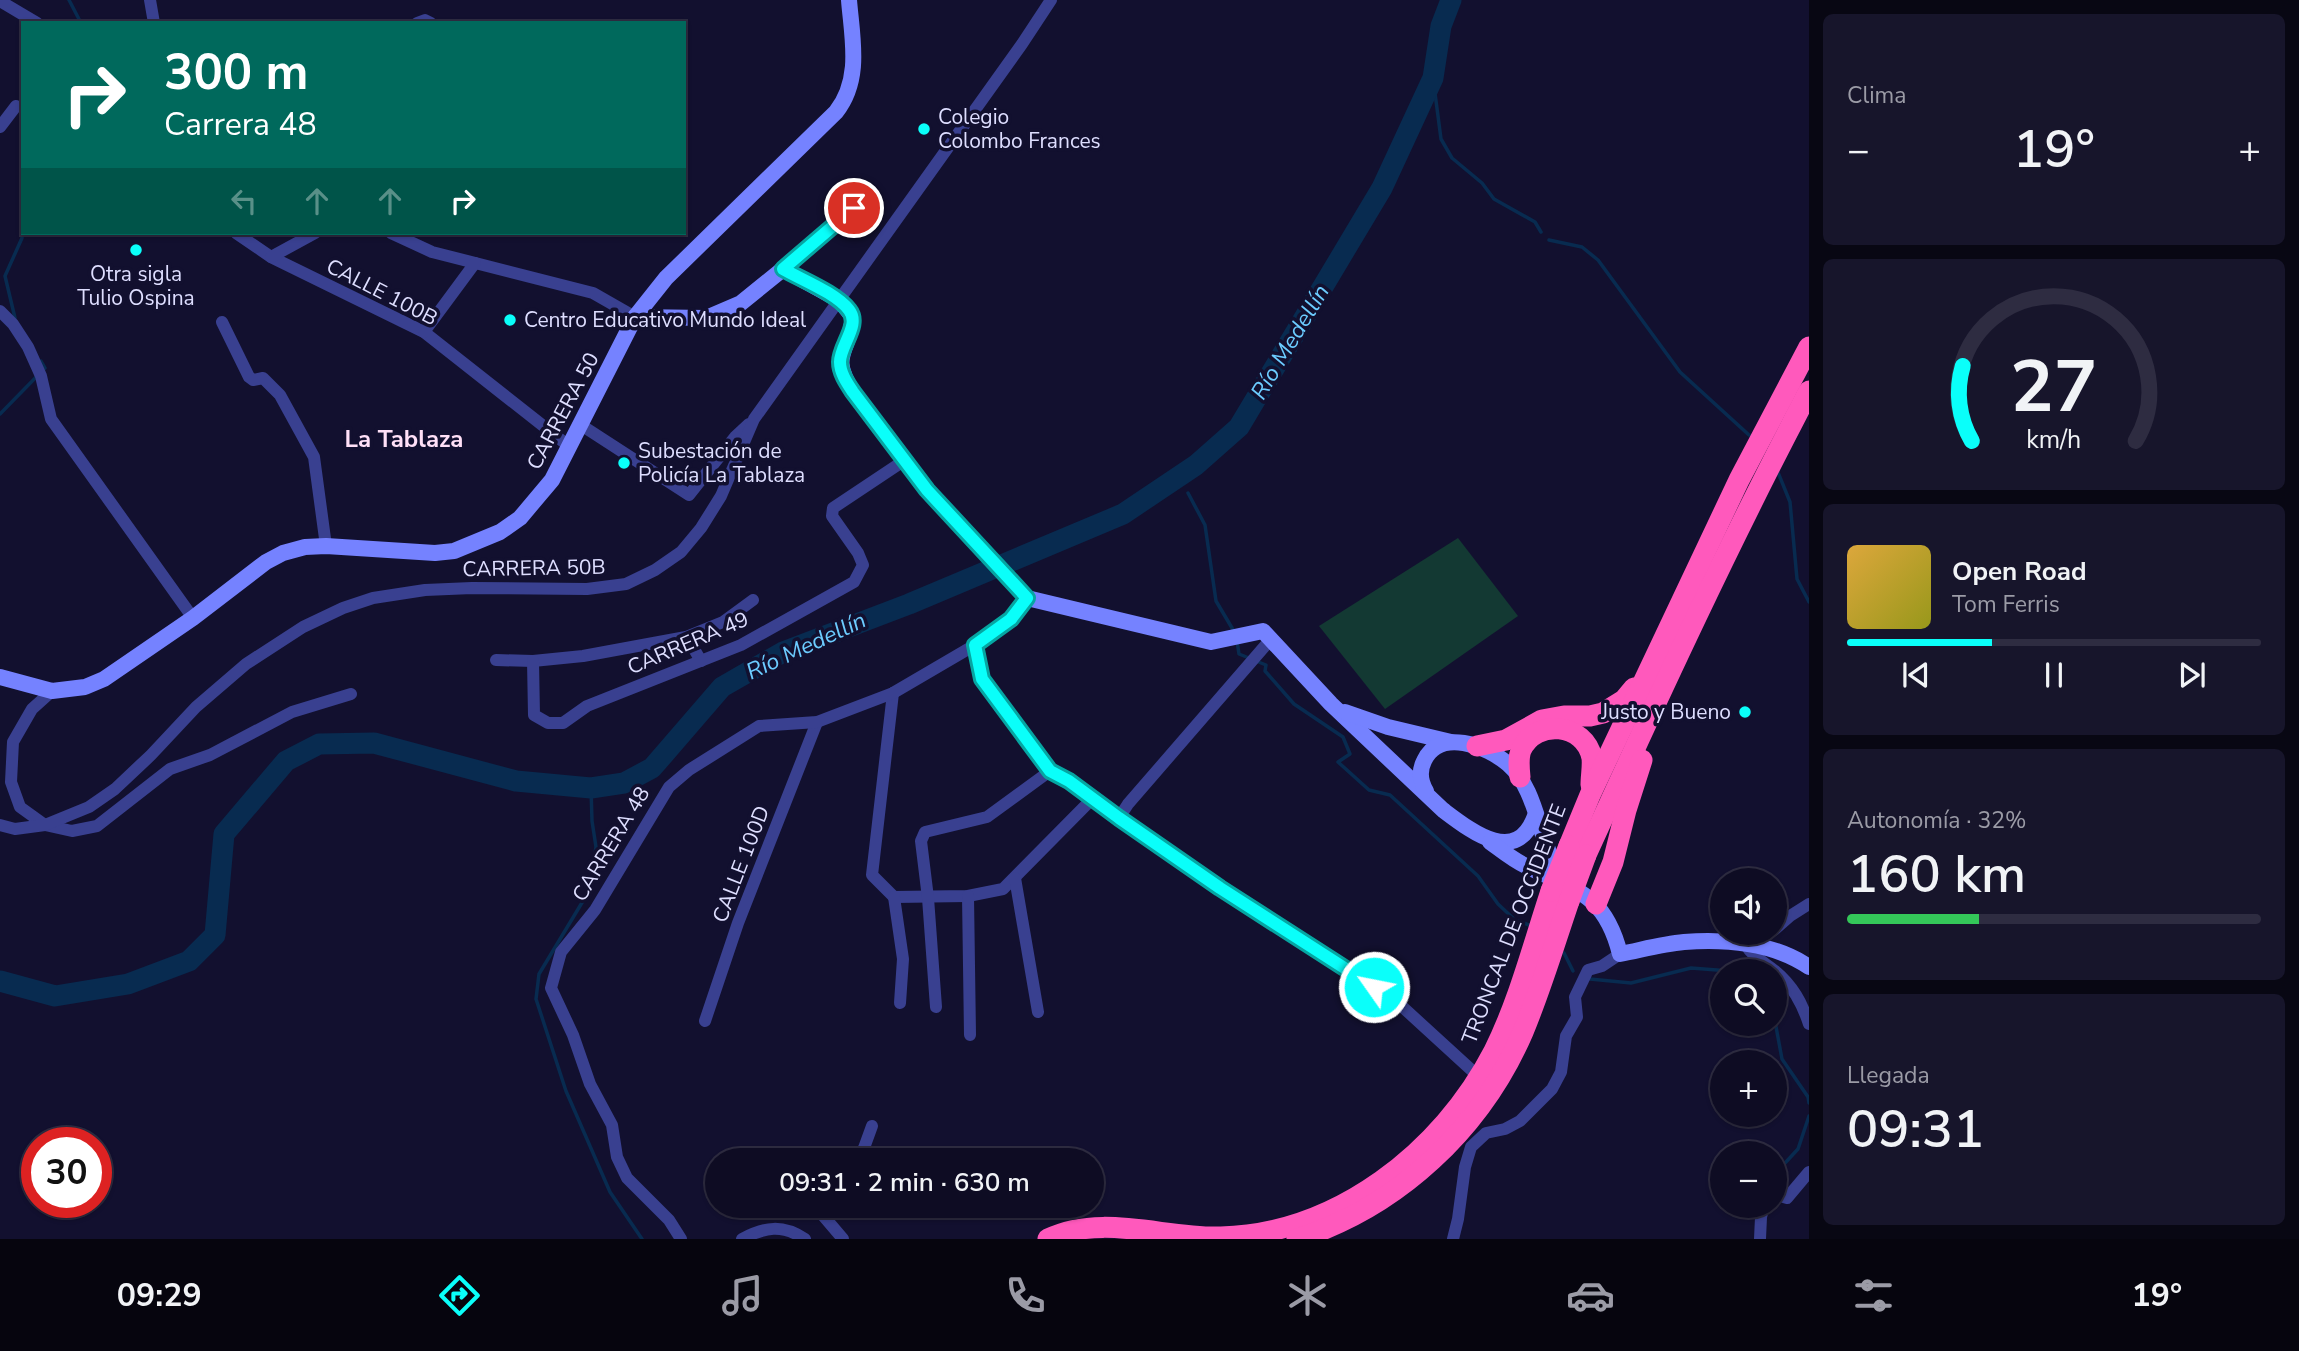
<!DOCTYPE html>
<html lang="es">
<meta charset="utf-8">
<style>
:root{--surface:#0e0c23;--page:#17152b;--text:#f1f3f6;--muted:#9b9ba6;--line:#2e2c41;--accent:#0afffa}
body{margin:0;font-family:"Nunito Sans",sans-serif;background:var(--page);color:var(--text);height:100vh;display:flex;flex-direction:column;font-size:26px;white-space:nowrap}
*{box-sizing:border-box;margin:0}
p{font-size:23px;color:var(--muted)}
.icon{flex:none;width:38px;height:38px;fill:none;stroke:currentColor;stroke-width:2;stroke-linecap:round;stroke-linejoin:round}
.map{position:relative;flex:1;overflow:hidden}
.sheet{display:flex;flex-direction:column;gap:14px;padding:14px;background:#080713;width:490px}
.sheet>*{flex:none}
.banner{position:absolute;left:21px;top:21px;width:665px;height:214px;border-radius:0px;box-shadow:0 2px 5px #0004,0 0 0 2px var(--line);background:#00695c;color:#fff;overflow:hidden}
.fabs{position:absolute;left:1710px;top:868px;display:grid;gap:14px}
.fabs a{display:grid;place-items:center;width:77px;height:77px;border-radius:50%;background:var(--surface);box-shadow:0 2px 5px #0004,0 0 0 2px var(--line);font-size:35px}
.speed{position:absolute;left:21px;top:1127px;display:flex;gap:14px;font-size:35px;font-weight:700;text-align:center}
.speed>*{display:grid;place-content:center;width:91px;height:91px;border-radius:50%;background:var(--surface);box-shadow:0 2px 5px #0004,0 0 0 2px var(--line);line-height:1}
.speed .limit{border:10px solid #d22;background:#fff;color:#111}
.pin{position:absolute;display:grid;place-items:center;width:60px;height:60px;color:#fff;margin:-30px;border:4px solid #fff;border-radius:50%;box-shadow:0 2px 7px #0007}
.me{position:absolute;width:77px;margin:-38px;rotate:303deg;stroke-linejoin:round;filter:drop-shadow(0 0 5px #0008)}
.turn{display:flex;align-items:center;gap:24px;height:147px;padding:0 28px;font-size:32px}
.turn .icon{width:91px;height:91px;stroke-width:2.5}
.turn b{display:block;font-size:49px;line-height:60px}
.lanes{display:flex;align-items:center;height:66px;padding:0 28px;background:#0003;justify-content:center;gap:35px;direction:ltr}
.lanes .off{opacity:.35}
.big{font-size:52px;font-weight:600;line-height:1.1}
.sheet .tile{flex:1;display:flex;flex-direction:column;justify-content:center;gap:10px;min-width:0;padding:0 24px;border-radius:10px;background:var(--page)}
.sheet .dial{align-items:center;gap:0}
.dial svg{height:182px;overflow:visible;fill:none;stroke:var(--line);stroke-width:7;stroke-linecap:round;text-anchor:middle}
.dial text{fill:var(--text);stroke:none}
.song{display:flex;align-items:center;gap:21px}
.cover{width:84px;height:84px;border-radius:10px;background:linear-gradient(135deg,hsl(40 70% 55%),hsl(60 70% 35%))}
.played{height:7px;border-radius:4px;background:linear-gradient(90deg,var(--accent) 35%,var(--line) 35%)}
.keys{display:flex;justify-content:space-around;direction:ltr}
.heat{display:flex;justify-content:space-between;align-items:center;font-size:38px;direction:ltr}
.charge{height:10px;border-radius:5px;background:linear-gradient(90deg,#34c759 32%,var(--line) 0)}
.trip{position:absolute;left:705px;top:1148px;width:399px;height:70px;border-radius:35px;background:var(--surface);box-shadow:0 2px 5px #0004,0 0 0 2px var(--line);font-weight:600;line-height:70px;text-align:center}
.dock{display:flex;height:112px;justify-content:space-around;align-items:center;background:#06050e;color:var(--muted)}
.dock .icon{width:49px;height:49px}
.dock .current{color:var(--accent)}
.dock b{font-size:32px;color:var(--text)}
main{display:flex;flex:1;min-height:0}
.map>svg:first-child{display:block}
.green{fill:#133933}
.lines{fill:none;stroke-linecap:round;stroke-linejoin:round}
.stream{stroke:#082b50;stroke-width:3.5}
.river{stroke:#082b50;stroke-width:21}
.street{stroke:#394090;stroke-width:12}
.secondary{stroke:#7582ff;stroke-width:16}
.highway{stroke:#ff59bc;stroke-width:21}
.highway-bridge{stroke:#ff59bc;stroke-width:21}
.route-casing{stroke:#06a6a2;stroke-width:18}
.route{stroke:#0afffa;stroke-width:12}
.poi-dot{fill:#0afffa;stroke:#12102f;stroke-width:2.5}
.labels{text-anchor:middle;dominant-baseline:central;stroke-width:7;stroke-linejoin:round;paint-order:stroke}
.poi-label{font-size:21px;fill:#dedeff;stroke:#12102f;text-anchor:start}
.street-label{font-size:21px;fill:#dedeff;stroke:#12102f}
.water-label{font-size:23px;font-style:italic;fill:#6cccff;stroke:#12102f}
.quarter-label{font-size:24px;font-weight:bold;fill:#ffe0f7;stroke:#12102f}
</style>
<main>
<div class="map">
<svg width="1809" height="1239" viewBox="0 0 1809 1239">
<rect width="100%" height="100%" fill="#12102f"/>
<polygon class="green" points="1458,538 1518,616 1385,709 1319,626"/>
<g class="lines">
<g class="stream">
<polyline points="69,0 81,23"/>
<polyline points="1433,78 1441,139 1452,158 1482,183 1494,199 1535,222 1541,232"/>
<polyline points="1549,240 1582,247 1598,260 1680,372 1749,435"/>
<polyline points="15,318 5,276 22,238 23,213"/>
<polyline points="0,414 45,368 41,361"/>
<polyline points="1777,470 1790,502 1797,579 1809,602"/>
<polyline points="1188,493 1205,525 1216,601 1235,633"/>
<polyline points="1237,641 1239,654 1249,658"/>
<polyline points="1256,661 1266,665 1265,671 1294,704 1343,737 1350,754 1338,762 1369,790 1390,795 1478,876 1498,904 1515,920 1529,925"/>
<polyline points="591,788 592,821 596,847 589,891 539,974 536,999 566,1091 610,1192 642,1239"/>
<polyline points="1564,953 1573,971"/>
<polyline points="1590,979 1631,983 1691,968 1730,971"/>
<polyline points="1774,1016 1782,1059 1808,1097 1809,1103"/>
<polyline points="1774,1175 1798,1149 1809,1116"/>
</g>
<polyline class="river" points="0,981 55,996 128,984 189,961 215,935 224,834 286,761 319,744 374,743 516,781 591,788 624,783 652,768 722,687 783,652 909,604 1123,514 1196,465 1239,427 1382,188 1433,78 1441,26 1451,0"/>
<g class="street">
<polyline points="150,0 154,23"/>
<polyline points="0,1 37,23"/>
<polyline points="417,23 425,20 431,23"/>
<polyline points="0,127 16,106"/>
<polyline points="236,233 271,257 424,332 570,447"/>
<polyline points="391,233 432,252 593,293 635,317"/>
<polyline points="271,257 315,233"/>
<polyline points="783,269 854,208"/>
<polyline points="0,311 13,324 28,347 41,376 51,419 193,618"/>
<polyline points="222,322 249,377 253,380 263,378 280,395 314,457 326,546"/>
<polyline points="424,332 475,263"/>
<polyline points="581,425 689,495 735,437 749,424"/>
<polyline points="687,637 701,661"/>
<polyline points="1271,639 1128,804 1119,818 1220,888 1396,1001 1478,1076"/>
<polyline points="975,645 982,679 1050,771 1069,781 1119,818"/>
<polyline points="496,660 533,661 583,656 686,637 723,622 753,600"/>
<polyline points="533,661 534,715 548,723 563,723 587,706 741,645 854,582 863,565 858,553 832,516 833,508 905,460"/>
<polyline points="52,691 32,709 13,742 11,782 20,807 45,825 72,831 97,826 170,769 210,755 292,712 351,694"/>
<polyline points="893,693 872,875 894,897 968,896 1003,889 1093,798"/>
<polyline points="0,825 15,829 45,825 89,807 115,789 151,755 196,707 246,664 303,627 343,608 373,598 425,590 472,588 587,589 626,584 655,570 681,552 701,528 721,496 754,419 1022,44 1051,0"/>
<polyline points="1015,878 1038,1012"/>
<polyline points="968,896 970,1035"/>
<polyline points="894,897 903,959 900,1003"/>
<polyline points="1774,930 1790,916 1809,904"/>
<path d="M 1745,944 C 1753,957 1764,962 1775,971 C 1793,986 1802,1003 1809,1024"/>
<polyline points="936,1007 928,898 921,841 925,832 987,817 1050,771"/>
<polyline points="705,1021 738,923 817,722"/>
<polyline points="855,1160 864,1148 872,1126"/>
<polyline points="1774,1194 1787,1198 1809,1172"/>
<polyline points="815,1206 843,1239"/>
<polyline points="681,1239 669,1220 627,1178 617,1157 612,1125 590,1084 573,1035 551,988 561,952 595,910 669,787 689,770 759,726 817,722 893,693 975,645 1011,619 1027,598"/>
<path d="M 742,1239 C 765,1227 782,1224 805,1239"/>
<polyline points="1453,1239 1458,1219 1465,1167 1471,1147 1486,1133 1505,1129 1520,1121 1552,1089 1561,1072 1566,1036 1577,1017 1575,997 1588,970 1602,966 1620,954"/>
<polyline points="1760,1239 1761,1217 1764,1206"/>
</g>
<g class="secondary">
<path d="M 635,317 L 706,318 L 741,303 L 783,269 L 839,300 L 853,317 C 849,354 829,354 853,392 L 927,490 L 1027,598 L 1211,642 L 1263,631 L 1331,704 L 1443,810 C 1471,831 1516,867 1535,816"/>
<path d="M 0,677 L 52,691 L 85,687 L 104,679 L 193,618 L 266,562 L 283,553 L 305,547 L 326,546 L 435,553 L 454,551 L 500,532 L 520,518 L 552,480 L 635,317 L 666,278 L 836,112 C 862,79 852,38 849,0"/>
<polyline points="1345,712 1388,727 1451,742"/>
<path d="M 1426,791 C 1420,781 1419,771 1424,761 C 1439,727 1487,746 1508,764 C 1539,791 1538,843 1562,878"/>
<path d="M 1490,842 C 1501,850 1513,860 1526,866 C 1576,890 1605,894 1620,954 C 1641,950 1662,944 1684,942 C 1726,939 1774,943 1809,967"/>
</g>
<g class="highway">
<polyline points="1477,746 1506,740 1542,720 1564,716 1590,716 1603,713 1624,700 1634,688"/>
<path d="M 1520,777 C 1519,767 1518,758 1521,750 C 1536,718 1585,723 1592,758 C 1593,766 1591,776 1591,785"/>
<polyline points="1569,846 1590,795 1739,480 1809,347"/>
<path d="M 1586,855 C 1657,699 1729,543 1809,391"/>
<polyline points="1596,904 1613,862 1626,810 1642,760"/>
<path d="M 1048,1239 C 1102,1213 1165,1239 1221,1237 C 1337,1234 1442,1152 1494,1051 C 1519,1001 1533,945 1551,891"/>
<path d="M 1297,1239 C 1398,1207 1481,1129 1523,1032 C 1541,989 1554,945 1569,901"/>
</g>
<g class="highway-bridge">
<polyline points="1551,891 1569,846"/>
<polyline points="1569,901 1586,855"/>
</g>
</g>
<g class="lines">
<defs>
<path id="route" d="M 854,208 L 783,269 C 802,280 836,293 849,310 C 861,325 840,345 840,362 C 840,373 847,383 853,392 L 927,490 L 1027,598 L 1011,619 L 975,645 L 982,679 L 1050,771 L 1069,781 L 1119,818 L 1220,888 L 1374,987"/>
</defs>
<use href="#route" class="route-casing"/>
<use href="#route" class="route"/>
</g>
<g class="poi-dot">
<circle cx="924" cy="129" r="7"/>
<circle cx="136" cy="250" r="7"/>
<circle cx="510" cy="320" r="7"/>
<circle cx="624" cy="463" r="7"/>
<circle cx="1745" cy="712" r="7"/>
</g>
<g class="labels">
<g class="poi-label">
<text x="938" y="117">Colegio<tspan x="938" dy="24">Colombo Frances</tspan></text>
<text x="136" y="274" text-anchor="middle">Otra sigla<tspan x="136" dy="24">Tulio Ospina</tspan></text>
<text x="524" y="320">Centro Educativo Mundo Ideal</text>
<text x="638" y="451">Subestación de<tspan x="638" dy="24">Policía La Tablaza</tspan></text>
<text x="1731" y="712" text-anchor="end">Justo y Bueno</text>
</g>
<g class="street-label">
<text transform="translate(382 292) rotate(27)">CALLE 100B</text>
<text transform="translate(563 411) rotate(-62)">CARRERA 50</text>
<text transform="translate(534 568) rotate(-1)">CARRERA 50B</text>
<text transform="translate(688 643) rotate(-23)">CARRERA 49</text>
<text transform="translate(611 844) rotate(-59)">CARRERA 48</text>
<text transform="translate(741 864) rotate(-69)">CALLE 100D</text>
<text transform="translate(1514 924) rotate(-69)">TRONCAL DE OCCIDENTE</text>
</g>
<g class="water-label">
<text transform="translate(1290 342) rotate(-59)">Río Medellín</text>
<text transform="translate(806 646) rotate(-25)">Río Medellín</text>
</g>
<g class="quarter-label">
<text x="404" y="439">La Tablaza</text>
</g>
</g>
</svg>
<div class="fabs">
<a><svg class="icon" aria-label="sound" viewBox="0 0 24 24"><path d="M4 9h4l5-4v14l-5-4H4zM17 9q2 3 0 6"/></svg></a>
<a><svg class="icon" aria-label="search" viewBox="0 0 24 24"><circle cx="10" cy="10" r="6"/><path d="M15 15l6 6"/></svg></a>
<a>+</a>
<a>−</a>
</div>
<div class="speed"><div class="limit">30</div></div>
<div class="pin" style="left:854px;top:208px;background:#d93025"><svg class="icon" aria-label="arrive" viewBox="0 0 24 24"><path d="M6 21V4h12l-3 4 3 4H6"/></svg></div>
<svg class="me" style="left:1374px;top:987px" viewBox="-20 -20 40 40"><circle r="17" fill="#0afffa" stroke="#fff" stroke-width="3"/><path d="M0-11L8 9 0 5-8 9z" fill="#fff"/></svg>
<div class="trip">09:31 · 2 min · 630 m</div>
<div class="banner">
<div class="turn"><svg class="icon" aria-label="right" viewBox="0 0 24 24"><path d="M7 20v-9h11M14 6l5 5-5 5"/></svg><div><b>300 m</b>Carrera 48</div></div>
<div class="lanes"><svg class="icon off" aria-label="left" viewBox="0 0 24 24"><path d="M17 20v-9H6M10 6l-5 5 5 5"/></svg><svg class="icon off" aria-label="ahead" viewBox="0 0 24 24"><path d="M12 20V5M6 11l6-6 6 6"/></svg><svg class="icon off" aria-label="ahead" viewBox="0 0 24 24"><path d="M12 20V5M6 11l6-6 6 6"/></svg><svg class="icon" aria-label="right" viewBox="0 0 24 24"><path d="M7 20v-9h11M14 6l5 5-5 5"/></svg></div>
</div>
</div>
<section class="sheet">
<div class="tile"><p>Clima</p>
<div class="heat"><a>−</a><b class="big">19°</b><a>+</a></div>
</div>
<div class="tile dial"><svg viewBox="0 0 100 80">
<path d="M14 69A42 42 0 1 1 86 69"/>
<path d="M14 69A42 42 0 0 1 10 36" stroke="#0afffa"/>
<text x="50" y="56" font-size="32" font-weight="700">27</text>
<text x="50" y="72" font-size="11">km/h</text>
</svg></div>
<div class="tile">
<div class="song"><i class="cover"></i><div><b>Open Road</b><p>Tom Ferris</p></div></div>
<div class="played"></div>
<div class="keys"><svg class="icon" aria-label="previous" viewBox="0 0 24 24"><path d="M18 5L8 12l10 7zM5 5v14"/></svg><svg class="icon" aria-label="pause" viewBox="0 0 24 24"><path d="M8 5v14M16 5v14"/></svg><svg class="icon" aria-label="next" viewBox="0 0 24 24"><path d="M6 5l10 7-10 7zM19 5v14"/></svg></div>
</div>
<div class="tile"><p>Autonomía · 32%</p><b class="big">160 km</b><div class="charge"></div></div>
<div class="tile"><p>Llegada</p><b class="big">09:31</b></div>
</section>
</main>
<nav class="dock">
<b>09:29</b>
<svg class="icon current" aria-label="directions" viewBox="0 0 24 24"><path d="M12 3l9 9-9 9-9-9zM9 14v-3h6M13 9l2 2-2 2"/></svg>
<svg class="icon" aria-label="music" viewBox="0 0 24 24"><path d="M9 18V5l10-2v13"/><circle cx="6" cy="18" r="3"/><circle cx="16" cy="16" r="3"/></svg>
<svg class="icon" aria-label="phone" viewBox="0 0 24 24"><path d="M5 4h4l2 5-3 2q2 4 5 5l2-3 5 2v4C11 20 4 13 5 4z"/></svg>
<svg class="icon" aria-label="climate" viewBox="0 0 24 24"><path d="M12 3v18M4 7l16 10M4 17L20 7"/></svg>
<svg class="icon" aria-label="car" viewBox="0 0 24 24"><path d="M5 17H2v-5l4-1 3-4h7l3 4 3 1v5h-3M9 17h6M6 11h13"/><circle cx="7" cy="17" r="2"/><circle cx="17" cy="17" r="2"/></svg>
<svg class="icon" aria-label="filters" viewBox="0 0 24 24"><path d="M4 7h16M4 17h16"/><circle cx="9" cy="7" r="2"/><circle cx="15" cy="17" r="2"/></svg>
<b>19°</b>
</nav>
